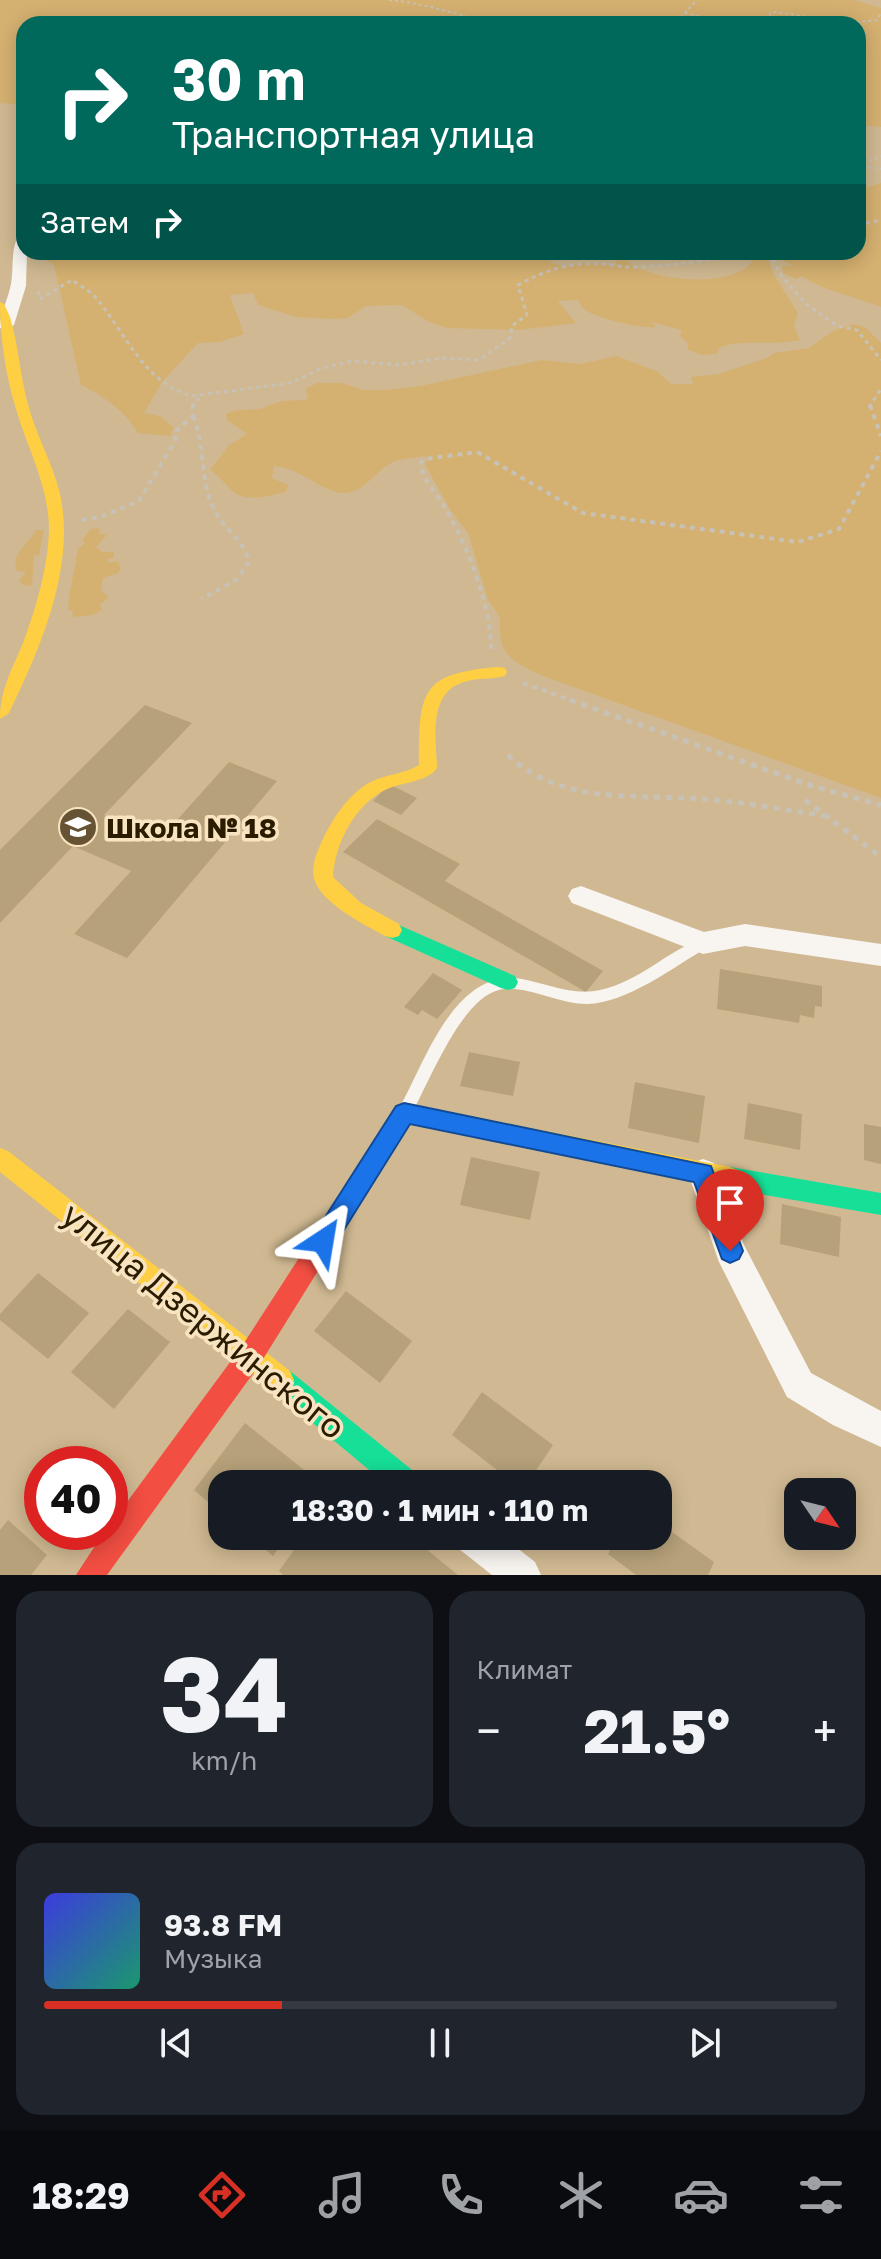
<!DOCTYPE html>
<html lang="ru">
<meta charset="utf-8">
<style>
:root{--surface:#171b24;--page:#20242c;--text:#f1f3f6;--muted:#9ea1a6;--line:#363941;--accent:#d93025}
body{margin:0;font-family:"Golos Text",sans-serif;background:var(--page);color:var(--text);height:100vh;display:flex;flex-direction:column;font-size:30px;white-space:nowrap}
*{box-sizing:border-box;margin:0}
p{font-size:26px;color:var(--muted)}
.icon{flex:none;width:44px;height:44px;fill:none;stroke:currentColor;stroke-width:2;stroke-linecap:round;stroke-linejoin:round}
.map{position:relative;height:1575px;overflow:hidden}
.side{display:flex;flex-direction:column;gap:16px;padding:16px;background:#0d0f14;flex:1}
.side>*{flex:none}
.banner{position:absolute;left:16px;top:16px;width:850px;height:244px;border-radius:24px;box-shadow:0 4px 20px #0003;background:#00695c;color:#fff;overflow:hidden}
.needle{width:52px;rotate:125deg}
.buttons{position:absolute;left:784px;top:1478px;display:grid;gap:16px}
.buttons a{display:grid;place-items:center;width:72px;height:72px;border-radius:16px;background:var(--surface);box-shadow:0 4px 20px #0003;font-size:40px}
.speed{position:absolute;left:24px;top:1446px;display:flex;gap:16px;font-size:40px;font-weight:700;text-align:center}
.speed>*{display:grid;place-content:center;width:104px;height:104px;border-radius:50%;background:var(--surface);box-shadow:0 4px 20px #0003;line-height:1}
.speed .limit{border:12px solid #d22;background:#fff;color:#111}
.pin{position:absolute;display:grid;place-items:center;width:68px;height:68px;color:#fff;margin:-82px -34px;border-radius:50% 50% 50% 0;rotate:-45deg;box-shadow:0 0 8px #0007}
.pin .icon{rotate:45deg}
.me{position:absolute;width:88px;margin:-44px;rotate:33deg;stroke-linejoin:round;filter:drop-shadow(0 0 6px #0008)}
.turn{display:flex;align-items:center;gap:28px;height:168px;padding:0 24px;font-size:36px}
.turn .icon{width:104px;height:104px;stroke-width:2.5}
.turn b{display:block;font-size:56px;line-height:68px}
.then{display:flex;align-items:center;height:76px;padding:0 24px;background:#0003;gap:16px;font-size:30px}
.big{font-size:60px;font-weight:700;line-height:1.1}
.side .widget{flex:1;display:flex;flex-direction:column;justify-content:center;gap:12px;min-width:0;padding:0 28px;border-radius:24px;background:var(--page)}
.side .dial{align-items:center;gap:0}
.dial b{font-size:104px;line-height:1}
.song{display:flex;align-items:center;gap:24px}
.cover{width:96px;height:96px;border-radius:12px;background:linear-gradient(135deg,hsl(240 70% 55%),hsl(160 70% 35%))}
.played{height:8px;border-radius:4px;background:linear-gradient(90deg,var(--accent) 30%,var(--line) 30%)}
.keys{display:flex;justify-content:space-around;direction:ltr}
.heat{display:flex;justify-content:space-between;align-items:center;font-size:44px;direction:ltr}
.side .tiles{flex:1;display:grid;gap:16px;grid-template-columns:1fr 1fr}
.widget:last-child{grid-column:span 2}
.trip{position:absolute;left:208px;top:1470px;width:464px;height:80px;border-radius:24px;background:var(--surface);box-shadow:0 4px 20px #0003;font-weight:700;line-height:80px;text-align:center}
.dock{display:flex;height:128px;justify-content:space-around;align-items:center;background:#090b0e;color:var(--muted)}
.dock .icon{width:56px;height:56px}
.dock .selected{color:var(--accent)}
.dock b{font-size:36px;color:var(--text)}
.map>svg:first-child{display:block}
.green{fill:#d5b171}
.building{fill:#b6a17a}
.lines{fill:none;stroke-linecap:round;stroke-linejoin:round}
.path-far3{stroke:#c8c1b5;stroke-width:2;stroke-dasharray:3 3;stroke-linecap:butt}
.path-far2{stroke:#c8c1b5;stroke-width:3;stroke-dasharray:4 4;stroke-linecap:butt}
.path-far1{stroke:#c8c1b5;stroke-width:4;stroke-dasharray:5 5;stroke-linecap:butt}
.path{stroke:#c8c1b5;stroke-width:5;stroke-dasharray:6 6;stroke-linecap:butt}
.lane{fill:#f8f4ef;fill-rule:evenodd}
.street{fill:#f8f4ef;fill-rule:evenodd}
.fast{fill:#16e098;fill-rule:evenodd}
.slow{fill:#ffcf43;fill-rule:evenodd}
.jam{fill:#f24e42;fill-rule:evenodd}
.route{fill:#1a73e8;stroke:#114b97;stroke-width:2}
.labels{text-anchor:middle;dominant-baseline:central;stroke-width:7;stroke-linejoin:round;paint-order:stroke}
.poi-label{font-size:28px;font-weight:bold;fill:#2b1c00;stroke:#f9e4c2;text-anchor:start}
.near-street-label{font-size:34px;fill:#2b1c00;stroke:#f9e4c2}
</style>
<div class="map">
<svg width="881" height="1575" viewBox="0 0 881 1575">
<rect width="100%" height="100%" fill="#d0b992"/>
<g class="green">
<polygon points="0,0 854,0 881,8 881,127 858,125 858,24 24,24 24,105 0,103"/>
<polygon points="881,183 881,307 822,287 801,276 796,279 783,273 782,266 793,266 775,257 774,252 858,252 858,214 867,210 861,189"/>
<path d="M 43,252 L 527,252 L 542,255 L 553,263 L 566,267 L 587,262 L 617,266 L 615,261 L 625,260 C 650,280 712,286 741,271 C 751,266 754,255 766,254 L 774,275 L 798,313 L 794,326 L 800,340 C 776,346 735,339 719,348 L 717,354 L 702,355 L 688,350 L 687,342 L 680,336 L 682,330 L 651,322 L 656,327 C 642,329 594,318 584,309 C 581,307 580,303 578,300 L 558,301 L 576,323 L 519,330 L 447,328 L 429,322 L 402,305 L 366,306 L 348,318 L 330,319 L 296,317 L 258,305 L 253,293 L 230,295 L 244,334 L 220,342 L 198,343 L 162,382 L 144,413 L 160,416 L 174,428 L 170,436 L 138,433 C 125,411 104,396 81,385 L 54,265 L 44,259 Z"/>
<path d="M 853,324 L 865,327 L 881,343 L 881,798 L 543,676 C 510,660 498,656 500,617 L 488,600 L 468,533 L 451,511 L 425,465 L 427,458 L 424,456 C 414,458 402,458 393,462 C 373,472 360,501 333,491 C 312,484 298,468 274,466 L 272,478 L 288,485 L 286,492 C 272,495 247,503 234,492 C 225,485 220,476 210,470 L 229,445 L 247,434 L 227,420 L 226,414 C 239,407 253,412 266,407 C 284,399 285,401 305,400 L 308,397 L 306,389 L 317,383 L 342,383 L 364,390 L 386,390 L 420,386 L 542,360 L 580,364 L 617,356 L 658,372 L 671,384 L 693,384 L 691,377 L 719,374 L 767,358 L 774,353 L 809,348 L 833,331 Z"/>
<polygon points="99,528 99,534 107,535 96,547 102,552 114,552 114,558 108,559 108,563 117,561 121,568 118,573 103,578 101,591 109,597 100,605 102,610 93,615 72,617 73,612 68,609 69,597 78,549 85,543 82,540 91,529"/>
<path d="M 36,530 L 44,530 L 39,555 L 34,556 L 32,586 L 23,585 L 19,581 L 26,572 L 17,571 C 10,554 28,545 36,530 Z"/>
</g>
<g class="building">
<polygon points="145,705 192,723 104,815 160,839 229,762 277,781 127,958 74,934 131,871 73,846 0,923 0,850"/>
<polygon points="389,784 417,798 401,815 373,801"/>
<polygon points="377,819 460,864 445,881 603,971 586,992 343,852"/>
<polygon points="720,969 822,986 822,1007 815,1006 814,1018 800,1015 799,1023 717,1009"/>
<polygon points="433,973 462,990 437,1019 422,1010 418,1015 404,1007"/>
<polygon points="469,1052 520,1062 513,1096 460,1086"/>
<polygon points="635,1082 705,1096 699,1143 628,1128"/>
<polygon points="748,1103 802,1114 800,1150 744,1139"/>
<polygon points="864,1124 881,1127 881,1164 864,1160"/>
<polygon points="471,1157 540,1172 530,1220 460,1205"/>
<polygon points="782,1204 841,1217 839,1257 780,1244"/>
<polygon points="38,1273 89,1313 48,1359 0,1320 0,1314"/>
<polygon points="346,1291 412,1341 380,1383 314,1331"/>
<polygon points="128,1309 170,1342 114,1409 71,1372"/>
<polygon points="482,1392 553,1445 527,1484 515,1484 452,1435"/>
<polygon points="245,1423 322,1484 222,1484 222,1514 194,1490"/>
<polygon points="8,1520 47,1555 31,1575 0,1575 0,1530"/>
<polygon points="658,1522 714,1562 708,1575 636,1575 608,1554 618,1536 658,1536"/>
<polygon points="249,1536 287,1536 273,1556"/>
<polygon points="304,1536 410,1536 458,1575 283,1575 279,1571"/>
</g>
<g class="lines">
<g class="path-far3">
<path d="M 389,0 C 429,3 465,19 505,24"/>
<polyline points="685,13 734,24"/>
<polyline points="516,24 546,24"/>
<polyline points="681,24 681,17 697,0"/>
<polyline points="763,24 768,22 770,13 775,12 851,23 877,20 881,13"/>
<polyline points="858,165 881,156"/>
<polyline points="862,166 881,169"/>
</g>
<g class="path-far2">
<polyline points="858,225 881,220"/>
<polyline points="769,252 781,275 806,304 838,326 857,330 881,360"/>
<path d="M 38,291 L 40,299 L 72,280 C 80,286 91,291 97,299 C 126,334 144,383 192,396 L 290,383 L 320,369 L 352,361 L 399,365 L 443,358 L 479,360 L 510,338 L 512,326 L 527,315 L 518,285 C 546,270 569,262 602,264 C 614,265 626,268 639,267 C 677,265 713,260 751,252"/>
<polyline points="193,407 193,403 203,396"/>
<polyline points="869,407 881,389"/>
</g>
<g class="path-far1">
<polyline points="870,405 881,436"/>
<path d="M 193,416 C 206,446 199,480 214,509 C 223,528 245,541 249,562 L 236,580 L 201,599"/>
<polyline points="82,520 103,516 139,501 175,441 176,431 193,416 193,405"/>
<path d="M 491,649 C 491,603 467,546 444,506 C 436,492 421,479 421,462 L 425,459 L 477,452 L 583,513 L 798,542 L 839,529 L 881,451"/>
<polyline points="523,683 576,702"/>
</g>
<g class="path">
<polyline points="570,700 809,785 881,805"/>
<path d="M 508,755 C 560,805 636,794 703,799 C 744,802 785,810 826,816"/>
<polyline points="805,800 881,857"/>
</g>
<path class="lane" d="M 703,938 L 708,939 L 710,943 L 708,947 C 673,967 628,1003 587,1004 C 562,1004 539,991 515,989 C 506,988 498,989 491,993 C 457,1010 429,1082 411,1115 L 406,1117 L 401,1115 L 399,1110 L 401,1105 C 426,1059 456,967 522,979 C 548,984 573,996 600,990 C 639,982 667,951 703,938 Z"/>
<g class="street">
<path d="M 24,233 L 24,252 L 27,252 L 26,286 L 14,325 L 6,330 L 0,328 C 0,312 8,300 11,284 C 14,267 10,251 19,234 Z"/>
<polygon points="581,886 704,932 745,924 881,944 881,966 745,946 703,954 572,903 568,896 572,889"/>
<polygon points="703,1159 714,1163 744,1245 811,1373 881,1411 881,1447 833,1425 787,1397 719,1262 688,1173 692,1163"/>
<polygon points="454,1536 502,1536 535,1562 541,1575 492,1575 459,1549"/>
</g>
<g class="fast">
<polygon points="392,922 515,976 518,982 515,988 508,990 501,988 385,936 382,930 385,924"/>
<polygon points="730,1167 881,1193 881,1215 730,1189 722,1186 718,1178 722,1170"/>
<polygon points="281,1367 290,1371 417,1474 420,1484 386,1484 272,1389 268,1380 272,1371"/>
</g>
<g class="slow">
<path d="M 0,302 L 4,304 L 10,317 C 19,347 20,378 29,408 C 37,437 53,464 60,494 C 76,567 40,649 9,713 L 0,719 C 0,689 12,670 23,643 C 36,608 48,568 49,530 C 49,487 29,452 17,412 C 6,378 0,337 0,302 Z"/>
<path d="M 499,667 L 505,668 L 507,672 L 505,676 C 490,680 475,677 461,683 C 428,695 436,740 437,768 L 434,772 C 420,783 403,782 387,789 C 355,804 335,843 333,877 L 361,903 L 399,924 L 402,930 L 399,936 L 392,938 L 385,936 C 365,925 319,902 314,878 C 310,864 321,843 327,831 C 337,813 349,795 367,784 C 383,774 403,775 419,765 C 419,692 420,673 499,667 Z"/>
<polygon points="404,1103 730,1167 738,1170 742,1178 738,1186 730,1189 409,1124 372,1184 364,1188 356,1184 352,1177 356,1170 396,1106"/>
<polygon points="0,1148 8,1151 290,1371 294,1380 290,1389 281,1393 272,1389 0,1172"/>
</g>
<polygon class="jam" points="364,1166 372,1170 376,1177 372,1184 260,1364 107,1575 76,1575 104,1532 110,1532 110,1525 242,1346 356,1170"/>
</g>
<polygon class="route" points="404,1103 711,1166 743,1251 739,1259 730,1263 722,1259 694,1182 410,1124 332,1249 323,1253 315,1249 311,1241 315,1233 396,1106"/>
<defs>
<symbol id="school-disc" viewBox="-11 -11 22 22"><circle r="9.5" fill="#655333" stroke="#f9e4c2"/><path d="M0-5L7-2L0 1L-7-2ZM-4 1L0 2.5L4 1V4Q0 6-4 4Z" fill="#fff"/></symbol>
</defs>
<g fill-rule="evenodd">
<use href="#school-disc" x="56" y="805" width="44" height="44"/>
</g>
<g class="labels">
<g class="poi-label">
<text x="106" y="827">Школа № 18</text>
</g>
<g class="near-street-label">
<text transform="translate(204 1320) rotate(39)">улица Дзержинского</text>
</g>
</g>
</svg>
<div class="buttons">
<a><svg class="needle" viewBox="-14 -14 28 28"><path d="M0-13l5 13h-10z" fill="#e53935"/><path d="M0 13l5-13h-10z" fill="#9ea1a6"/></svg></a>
</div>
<div class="speed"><div class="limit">40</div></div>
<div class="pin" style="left:730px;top:1251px;background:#d93025"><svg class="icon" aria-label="arrive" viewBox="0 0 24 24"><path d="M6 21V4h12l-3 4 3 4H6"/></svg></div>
<svg class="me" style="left:323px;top:1241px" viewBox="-20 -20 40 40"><path d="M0-17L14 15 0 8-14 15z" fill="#1a73e8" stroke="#fff" stroke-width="4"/></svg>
<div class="trip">18:30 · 1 мин · 110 m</div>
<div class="banner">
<div class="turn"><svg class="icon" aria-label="right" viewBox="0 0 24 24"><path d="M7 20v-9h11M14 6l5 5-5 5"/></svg><div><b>30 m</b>Транспортная улица</div></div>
<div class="then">Затем<svg class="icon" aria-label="right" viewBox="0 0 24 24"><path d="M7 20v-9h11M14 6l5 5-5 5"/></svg></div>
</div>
</div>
<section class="side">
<div class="tiles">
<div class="widget dial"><b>34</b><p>km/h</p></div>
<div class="widget"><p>Климат</p>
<div class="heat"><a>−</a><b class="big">21.5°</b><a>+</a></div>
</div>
<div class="widget">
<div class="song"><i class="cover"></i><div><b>93.8 FM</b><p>Музыка</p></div></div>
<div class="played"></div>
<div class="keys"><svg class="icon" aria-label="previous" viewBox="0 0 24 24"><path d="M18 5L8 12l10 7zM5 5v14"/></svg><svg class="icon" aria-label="pause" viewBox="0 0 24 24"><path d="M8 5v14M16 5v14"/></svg><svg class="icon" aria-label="next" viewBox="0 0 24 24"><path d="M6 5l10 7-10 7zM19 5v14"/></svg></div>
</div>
</div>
</section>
<nav class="dock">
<b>18:29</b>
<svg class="icon selected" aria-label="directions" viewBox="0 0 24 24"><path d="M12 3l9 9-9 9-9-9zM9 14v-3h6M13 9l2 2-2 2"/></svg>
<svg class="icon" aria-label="music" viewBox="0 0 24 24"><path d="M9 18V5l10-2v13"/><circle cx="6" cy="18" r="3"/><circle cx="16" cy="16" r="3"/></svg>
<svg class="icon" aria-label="phone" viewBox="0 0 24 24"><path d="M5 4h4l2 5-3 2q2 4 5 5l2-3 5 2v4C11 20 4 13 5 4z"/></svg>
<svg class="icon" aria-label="climate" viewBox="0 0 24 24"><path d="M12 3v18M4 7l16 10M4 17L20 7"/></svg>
<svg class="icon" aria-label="car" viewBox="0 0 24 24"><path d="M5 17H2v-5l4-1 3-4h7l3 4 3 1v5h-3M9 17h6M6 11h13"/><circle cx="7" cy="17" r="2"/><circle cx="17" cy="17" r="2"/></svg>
<svg class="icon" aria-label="filters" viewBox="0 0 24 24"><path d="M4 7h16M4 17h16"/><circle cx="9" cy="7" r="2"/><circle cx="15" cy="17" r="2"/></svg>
</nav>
